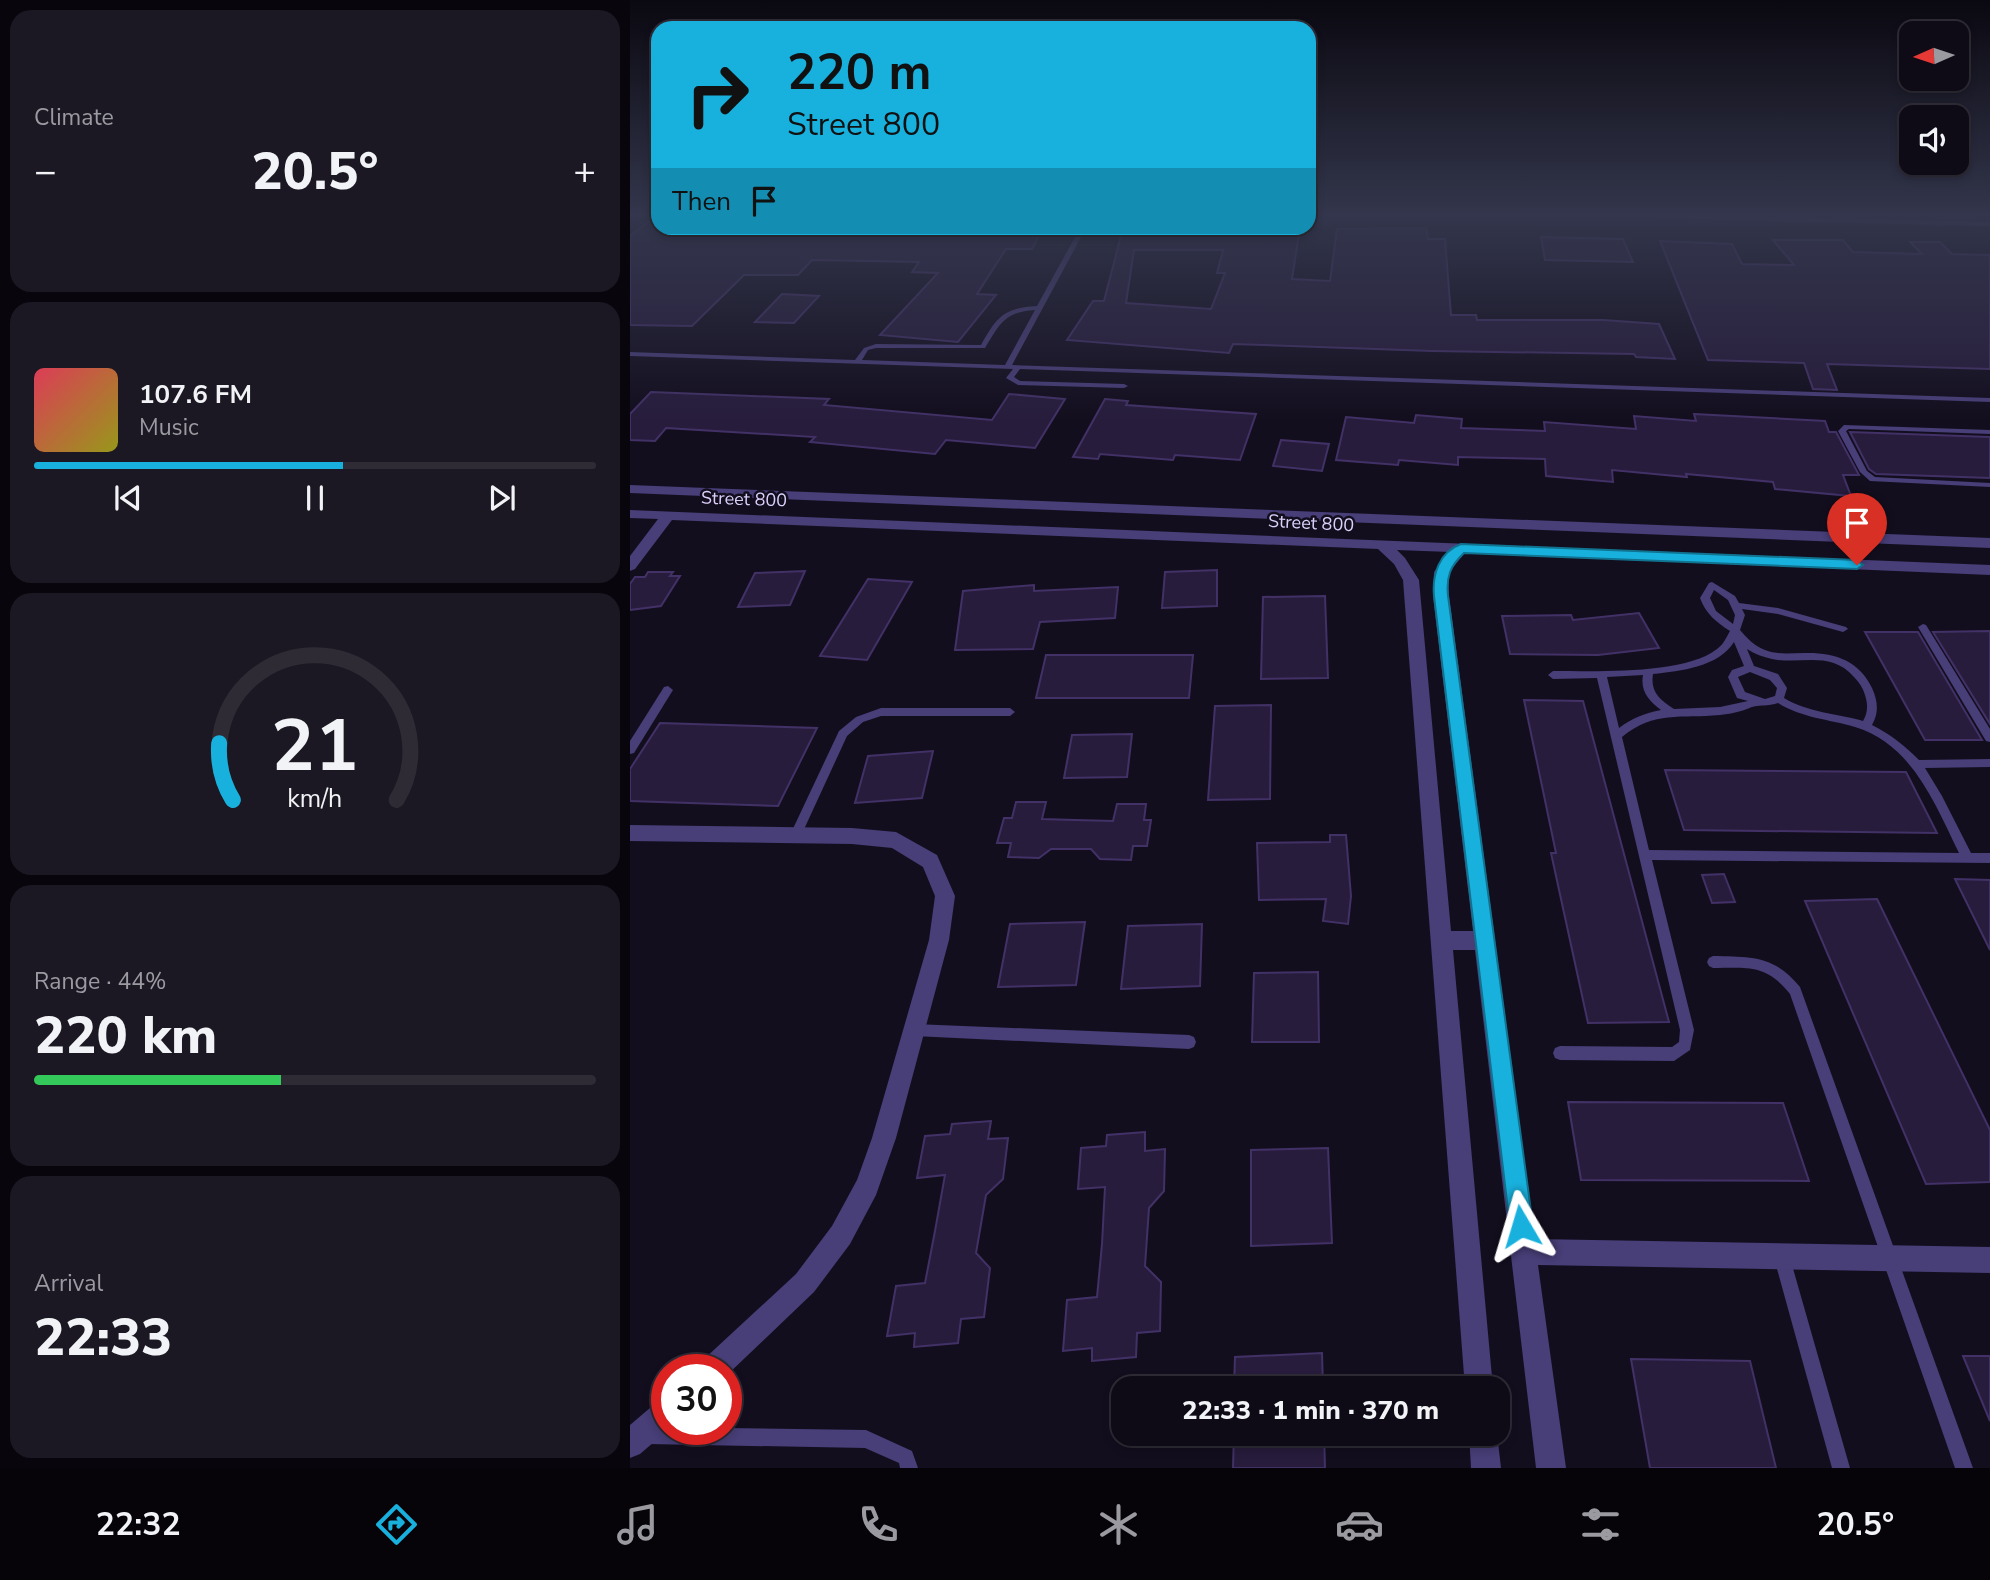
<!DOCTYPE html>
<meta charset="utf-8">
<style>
:root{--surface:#0e0a16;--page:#1c1823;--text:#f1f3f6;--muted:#9b9aa1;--line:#2e2b35;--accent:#18b1de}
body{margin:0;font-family:"Nunito Sans",sans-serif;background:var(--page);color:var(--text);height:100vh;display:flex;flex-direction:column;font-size:26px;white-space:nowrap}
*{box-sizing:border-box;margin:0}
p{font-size:23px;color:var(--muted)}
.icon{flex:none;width:38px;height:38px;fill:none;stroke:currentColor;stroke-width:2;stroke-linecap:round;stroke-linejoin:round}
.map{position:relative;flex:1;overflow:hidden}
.drawer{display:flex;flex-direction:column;gap:10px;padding:10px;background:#08060c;width:630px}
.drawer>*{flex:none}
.guide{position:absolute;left:21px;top:21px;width:665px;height:214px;border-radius:21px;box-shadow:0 4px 10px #0003,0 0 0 2px var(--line);background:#18b1de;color:#111;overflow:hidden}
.needle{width:46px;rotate:267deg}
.controls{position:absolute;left:1269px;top:21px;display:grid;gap:14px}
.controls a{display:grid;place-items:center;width:70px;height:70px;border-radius:14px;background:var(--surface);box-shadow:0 4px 10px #0003,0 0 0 2px var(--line);font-size:35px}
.speed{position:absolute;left:21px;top:1354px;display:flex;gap:14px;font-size:35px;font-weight:700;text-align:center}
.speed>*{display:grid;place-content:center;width:91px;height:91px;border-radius:50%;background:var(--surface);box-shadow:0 4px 10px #0003,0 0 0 2px var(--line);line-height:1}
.speed .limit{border:10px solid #d22;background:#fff;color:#111}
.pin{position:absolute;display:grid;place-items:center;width:60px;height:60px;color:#fff;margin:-72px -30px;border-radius:50% 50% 50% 0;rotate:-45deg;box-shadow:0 0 7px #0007}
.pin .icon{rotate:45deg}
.me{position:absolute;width:77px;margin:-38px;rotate:353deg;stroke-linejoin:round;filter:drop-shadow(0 0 5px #0008)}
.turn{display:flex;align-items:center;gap:24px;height:147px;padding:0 21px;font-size:32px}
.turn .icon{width:91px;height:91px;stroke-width:2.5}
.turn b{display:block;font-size:49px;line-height:60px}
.then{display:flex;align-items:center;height:66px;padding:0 21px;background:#0003;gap:14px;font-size:26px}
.big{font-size:52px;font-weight:800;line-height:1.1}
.drawer .widget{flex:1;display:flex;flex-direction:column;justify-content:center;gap:10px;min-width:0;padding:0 24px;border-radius:21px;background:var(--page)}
.drawer .dial{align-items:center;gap:0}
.dial svg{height:182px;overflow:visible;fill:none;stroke:var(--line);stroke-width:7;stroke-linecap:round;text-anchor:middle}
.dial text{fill:var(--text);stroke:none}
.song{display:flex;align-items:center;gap:21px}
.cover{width:84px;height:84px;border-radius:10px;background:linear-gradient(135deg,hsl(350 70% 55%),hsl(60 70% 35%))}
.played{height:7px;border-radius:4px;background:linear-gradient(90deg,var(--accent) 55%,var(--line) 55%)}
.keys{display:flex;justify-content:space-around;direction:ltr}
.heat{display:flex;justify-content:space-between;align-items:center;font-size:38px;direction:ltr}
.charge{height:10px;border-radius:5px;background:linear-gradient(90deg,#34c759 44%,var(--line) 0)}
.trip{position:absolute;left:481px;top:1376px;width:399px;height:70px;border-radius:21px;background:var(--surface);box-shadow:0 4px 10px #0003,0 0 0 2px var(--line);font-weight:800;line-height:70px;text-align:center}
.dock{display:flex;height:112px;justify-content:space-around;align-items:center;background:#060409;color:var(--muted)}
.dock .icon{width:49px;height:49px}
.dock .on{color:var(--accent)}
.dock b{font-size:32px;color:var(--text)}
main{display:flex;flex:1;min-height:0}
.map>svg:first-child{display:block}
.building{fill:#271c3c;stroke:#423166;stroke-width:2;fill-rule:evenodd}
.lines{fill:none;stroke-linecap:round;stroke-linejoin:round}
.lane{fill:#483e78;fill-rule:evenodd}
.street{fill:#483e78;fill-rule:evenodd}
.route{fill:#18b1de;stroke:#107390;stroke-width:2}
.labels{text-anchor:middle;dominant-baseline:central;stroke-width:5;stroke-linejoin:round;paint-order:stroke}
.street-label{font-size:18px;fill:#dad0fa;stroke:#130e1e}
</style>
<main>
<section class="drawer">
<div class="widget"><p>Climate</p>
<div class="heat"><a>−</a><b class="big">20.5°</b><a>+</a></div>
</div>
<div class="widget">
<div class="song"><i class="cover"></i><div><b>107.6 FM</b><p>Music</p></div></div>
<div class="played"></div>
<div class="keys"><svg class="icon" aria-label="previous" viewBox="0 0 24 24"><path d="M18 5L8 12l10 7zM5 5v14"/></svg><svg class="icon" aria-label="pause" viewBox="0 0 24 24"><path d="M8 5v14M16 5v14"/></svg><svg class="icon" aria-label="next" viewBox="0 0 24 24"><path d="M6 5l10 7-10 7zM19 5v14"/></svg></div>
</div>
<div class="widget dial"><svg viewBox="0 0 100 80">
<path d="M14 69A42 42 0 1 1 86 69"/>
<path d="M14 69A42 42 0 0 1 8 44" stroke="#18b1de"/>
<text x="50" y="56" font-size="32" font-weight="700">21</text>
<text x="50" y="72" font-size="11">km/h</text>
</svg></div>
<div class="widget"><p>Range · 44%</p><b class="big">220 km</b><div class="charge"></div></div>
<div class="widget"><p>Arrival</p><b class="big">22:33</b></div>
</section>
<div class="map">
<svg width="1360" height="1468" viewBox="0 0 1360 1468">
<rect width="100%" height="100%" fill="#130e1e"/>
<g class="building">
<polygon points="26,216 28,228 88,228 85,230 303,233 307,228 413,228 402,249 376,249 347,294 366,295 328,342 250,335 308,273 282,272 289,262 182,260 168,275 114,275 62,326 0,325 0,236"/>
<path d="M 493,228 L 576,228 L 575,232 L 627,233 L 627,228 L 663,228 L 664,234 L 669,234 L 662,279 L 700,281 L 707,229 L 796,228 L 798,239 L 815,239 L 821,315 L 846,315 L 847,320 L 973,320 L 1029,324 L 1045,359 L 1006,357 L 1004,354 L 802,351 L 603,344 L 599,353 L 437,340 L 463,301 L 474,301 ZM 504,250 L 593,250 L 587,273 L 595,273 L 581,309 L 496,303 Z"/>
<polygon points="911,237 993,239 1003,262 915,260"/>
<polygon points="1143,240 1213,240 1223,252 1292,254 1280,242 1310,242 1322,254 1360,255 1360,369 1197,364 1207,390 1183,389 1174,363 1078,360 1030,241 1102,244 1112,264 1164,265"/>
<polygon points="152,294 189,296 164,323 125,322"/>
<polygon points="21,392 199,399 194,405 362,420 379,394 435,399 405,448 316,440 305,454 180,442 185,437 36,428 25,441 0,440 0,414"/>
<polygon points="475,399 498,401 496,405 626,414 610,460 545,455 543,460 470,454 468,459 443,457"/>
<polygon points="1064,414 1195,421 1199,432 1206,432 1229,475 1213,475 1221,496 1145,489 1143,482 1056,474 1057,477 982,470 983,482 916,476 915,459 828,457 828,465 769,460 768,465 706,460 716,417 784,423 786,415 832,419 831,428 915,431 914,422 1006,429 1004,416 1066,421"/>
<polygon points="1220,432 1360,437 1360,478 1246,474 1239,469"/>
<polygon points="651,440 699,444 692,471 643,466"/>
<polygon points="587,570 587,606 532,608 535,572"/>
<polygon points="175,571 160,605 108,607 125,573"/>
<polygon points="18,572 43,572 40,576 50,576 31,606 0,610 0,584 5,577 15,577"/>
<polygon points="238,579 282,582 237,660 190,656"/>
<polygon points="404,585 404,591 488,587 485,618 410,622 403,649 325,650 333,591"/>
<polygon points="695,596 698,678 631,679 633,597"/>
<polygon points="1009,613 1029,648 968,655 880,654 872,616 941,615 943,620"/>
<polygon points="1360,631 1360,724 1303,632"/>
<polygon points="1235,632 1288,632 1352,740 1295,740"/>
<polygon points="416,655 563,655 559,698 406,698"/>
<polygon points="894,700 953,701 1039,1022 958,1023 921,853 926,853"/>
<polygon points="641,705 640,799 578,800 585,706"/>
<polygon points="30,723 187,728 148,806 0,801 0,769"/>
<polygon points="502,734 497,777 434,778 442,735"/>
<polygon points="303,751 292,798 225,803 238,756"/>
<polygon points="1035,770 1276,772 1307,833 1054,830"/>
<polygon points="386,802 416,802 412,819 445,820 483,821 487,804 516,804 514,820 521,820 517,846 503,846 501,860 470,859 461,849 421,849 409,858 378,857 381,843 367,843 374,818 382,818"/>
<polygon points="700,835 716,835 721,896 718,924 693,921 696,899 629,900 627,843 700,842"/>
<polygon points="1094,874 1105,902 1082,903 1072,875"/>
<polygon points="1325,879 1360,880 1360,950"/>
<polygon points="1247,899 1360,1130 1360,1182 1296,1184 1175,901"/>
<polygon points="455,922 446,985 368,987 380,924"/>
<polygon points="572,924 570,986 491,989 498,926"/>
<polygon points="688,972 689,1042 622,1042 624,973"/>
<polygon points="938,1102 1153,1103 1179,1181 951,1180"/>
<polygon points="361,1121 358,1139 378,1138 373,1179 356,1195 346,1253 360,1268 354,1317 331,1319 328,1343 284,1347 285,1333 257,1336 266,1286 295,1283 305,1231 315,1175 287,1178 295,1136 320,1134 322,1124"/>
<polygon points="515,1132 515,1151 535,1149 534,1191 519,1208 515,1266 531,1282 530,1331 507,1333 506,1357 462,1361 462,1348 433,1351 437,1300 467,1297 472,1244 475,1187 448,1189 451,1148 476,1146 477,1135"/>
<polygon points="698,1148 702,1243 621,1246 621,1150"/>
<polygon points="692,1353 693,1388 604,1388 605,1357"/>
<polygon points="1333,1356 1360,1356 1360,1421"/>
<polygon points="1001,1359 1120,1361 1146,1468 1020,1468"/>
<polygon points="604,1433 694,1433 695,1468 603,1468"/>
</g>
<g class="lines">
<g class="lane">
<polygon points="1024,216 1088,216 1360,222 1360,226 1027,218"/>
<path d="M 450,228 L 456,228 L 382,365 L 1360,398 L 1360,402 L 390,369 L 384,377 L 390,381 L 494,384 L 498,386 L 494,388 L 388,385 L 376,378 L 383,369 L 0,356 L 0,352 L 225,360 L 234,348 L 246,344 L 351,345 C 367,317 373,308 407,306 ZM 405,310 L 375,365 L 232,360 L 238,350 L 246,348 L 355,348 C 370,324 374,312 405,310 Z"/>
<polygon points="1214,425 1360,430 1360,434 1219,429 1216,431 1237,471 1245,477 1360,483 1360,487 1240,481 1230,472 1208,431"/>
<path d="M 1082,582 L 1105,596 L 1109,603 L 1148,608 L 1216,627 L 1218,629 L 1213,632 L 1148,614 L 1112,609 L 1115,615 L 1110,630 C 1117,638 1124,646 1135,650 C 1147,655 1161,653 1174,653 C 1203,652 1229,660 1242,688 C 1248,701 1249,713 1242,725 C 1260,734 1274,745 1289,760 L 1360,759 L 1360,767 L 1295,768 L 1312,796 L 1341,853 L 1360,853 L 1360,863 L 1022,860 L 1064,1030 L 1060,1050 L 1044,1061 L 930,1060 L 925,1058 L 923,1053 L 925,1048 L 930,1046 L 1042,1047 L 1049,1042 L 1050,1030 L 967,678 L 923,679 L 918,675 L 923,671 C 965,671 1054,675 1087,649 C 1093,645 1096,638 1100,631 C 1086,622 1076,614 1070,598 L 1079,583 ZM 1084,590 L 1098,600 L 1105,615 L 1103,624 L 1086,611 L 1080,598 ZM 1104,642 L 1114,666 L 1102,670 L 1098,677 L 1107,698 L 1118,701 L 1090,707 L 1044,709 C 1030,700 1020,692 1023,674 C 1051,671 1088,667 1104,642 ZM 1117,649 C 1125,654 1133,657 1142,659 C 1172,665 1200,650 1224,677 C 1229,682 1233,688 1235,695 C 1238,704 1238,713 1233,721 C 1206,713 1179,713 1154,698 L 1157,688 L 1148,674 L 1124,666 ZM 1120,672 L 1140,680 L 1147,688 L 1145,696 L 1135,699 L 1115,692 L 1108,677 ZM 1013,675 C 1010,691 1019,701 1031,710 C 1015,713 1002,718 989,728 L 977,677 ZM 1148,703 C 1172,718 1198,719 1225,727 C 1282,744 1305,804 1329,853 L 1019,850 L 992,737 C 1025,710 1050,719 1090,715 C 1097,714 1105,713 1111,711 C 1116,710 1122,706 1127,706 C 1134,705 1139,706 1148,703 Z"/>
<polygon points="1293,624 1296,625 1360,729 1360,742 1356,741 1288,627"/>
<polygon points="38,686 43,690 4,753 0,754 0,741 34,687"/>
<polygon points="251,708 380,708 385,712 380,716 251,716 233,722 217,736 170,838 166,840 162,838 160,835 209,731 226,717"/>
<path d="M 1083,956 C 1121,957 1144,955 1170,987 L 1343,1468 L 1325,1468 L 1160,994 C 1136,964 1119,968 1083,968 L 1079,966 L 1077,962 L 1079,958 Z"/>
<polygon points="284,1024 559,1035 564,1037 566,1042 564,1047 559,1049 284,1036 279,1035 277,1030 279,1025"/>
<polygon points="1152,1250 1157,1253 1160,1258 1220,1468 1202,1468 1144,1258 1147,1253"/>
<polygon points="18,1426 37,1427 37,1430 96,1430 96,1428 236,1430 282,1451 288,1468 270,1468 269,1463 235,1448 18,1444 12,1441 9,1435 12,1429"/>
</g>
<g class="street">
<polygon points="0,485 1360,538 1360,548 0,493"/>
<path d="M 0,510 L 1360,565 L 1360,575 L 835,553 L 818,573 L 819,596 L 905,1239 L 1360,1247 L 1360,1273 L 908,1265 L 936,1468 L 906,1468 L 845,950 L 823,950 L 863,1388 L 835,1388 L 773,580 L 764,564 L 748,549 L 42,520 L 5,569 L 0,571 L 0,556 L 28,519 L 0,518 ZM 767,550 L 820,552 L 804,572 L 803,596 L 843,931 L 821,931 L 789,580 L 775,558 Z"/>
<polygon points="0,825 222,828 266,832 307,855 325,896 319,940 266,1138 246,1195 220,1244 184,1292 96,1376 96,1370 69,1370 73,1360 166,1274 202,1226 227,1180 242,1138 299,940 305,896 293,867 262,848 222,844 0,841"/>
<polygon points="37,1398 38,1430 10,1454 0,1458 0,1425 27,1402"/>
<polygon points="839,1433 867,1433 871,1468 841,1468"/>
</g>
</g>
<linearGradient id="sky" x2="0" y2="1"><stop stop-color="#0a0810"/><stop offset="0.51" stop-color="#33364c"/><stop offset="1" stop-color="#33364c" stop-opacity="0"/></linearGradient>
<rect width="1360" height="421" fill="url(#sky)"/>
<path class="route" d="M 831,544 L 1227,560 L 1233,565 L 1227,569 L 834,553 C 820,566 816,577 818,596 L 903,1226 L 899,1235 L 891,1238 L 883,1235 L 880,1226 L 804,596 C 802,575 809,552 831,544 Z"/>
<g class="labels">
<g class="street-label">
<text transform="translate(114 499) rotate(2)">Street 800</text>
<text transform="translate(681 523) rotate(3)">Street 800</text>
</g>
</g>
</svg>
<div class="controls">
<a><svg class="needle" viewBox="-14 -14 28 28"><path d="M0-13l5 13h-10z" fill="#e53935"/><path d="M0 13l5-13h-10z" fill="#9b9aa1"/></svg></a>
<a><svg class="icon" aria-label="sound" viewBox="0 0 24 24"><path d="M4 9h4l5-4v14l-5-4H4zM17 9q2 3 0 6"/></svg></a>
</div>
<div class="speed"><div class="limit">30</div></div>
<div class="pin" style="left:1227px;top:565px;background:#d93025"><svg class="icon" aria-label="arrive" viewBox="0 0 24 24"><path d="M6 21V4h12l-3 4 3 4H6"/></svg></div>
<svg class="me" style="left:891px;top:1226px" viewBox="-20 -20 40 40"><path d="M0-17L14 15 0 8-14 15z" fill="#18b1de" stroke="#fff" stroke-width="4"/></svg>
<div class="trip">22:33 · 1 min · 370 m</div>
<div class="guide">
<div class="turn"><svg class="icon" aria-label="right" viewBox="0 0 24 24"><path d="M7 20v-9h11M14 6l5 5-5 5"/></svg><div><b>220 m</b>Street 800</div></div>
<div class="then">Then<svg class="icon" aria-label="arrive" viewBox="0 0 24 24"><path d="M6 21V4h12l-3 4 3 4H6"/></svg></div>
</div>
</div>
</main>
<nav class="dock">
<b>22:32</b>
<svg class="icon on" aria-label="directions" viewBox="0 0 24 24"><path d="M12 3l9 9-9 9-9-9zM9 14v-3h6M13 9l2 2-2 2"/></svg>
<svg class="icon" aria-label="music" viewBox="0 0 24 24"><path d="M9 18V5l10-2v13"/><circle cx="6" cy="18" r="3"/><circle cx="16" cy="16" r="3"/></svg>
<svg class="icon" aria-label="phone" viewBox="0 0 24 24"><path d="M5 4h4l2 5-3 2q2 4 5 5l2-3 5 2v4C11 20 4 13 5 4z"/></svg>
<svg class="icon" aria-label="climate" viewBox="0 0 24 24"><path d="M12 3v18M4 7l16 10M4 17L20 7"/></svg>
<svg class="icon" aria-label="car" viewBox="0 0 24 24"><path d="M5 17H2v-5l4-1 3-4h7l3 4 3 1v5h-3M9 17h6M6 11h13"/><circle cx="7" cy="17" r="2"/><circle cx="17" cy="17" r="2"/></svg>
<svg class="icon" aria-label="filters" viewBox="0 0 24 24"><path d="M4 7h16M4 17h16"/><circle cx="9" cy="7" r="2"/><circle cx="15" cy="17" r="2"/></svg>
<b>20.5°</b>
</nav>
